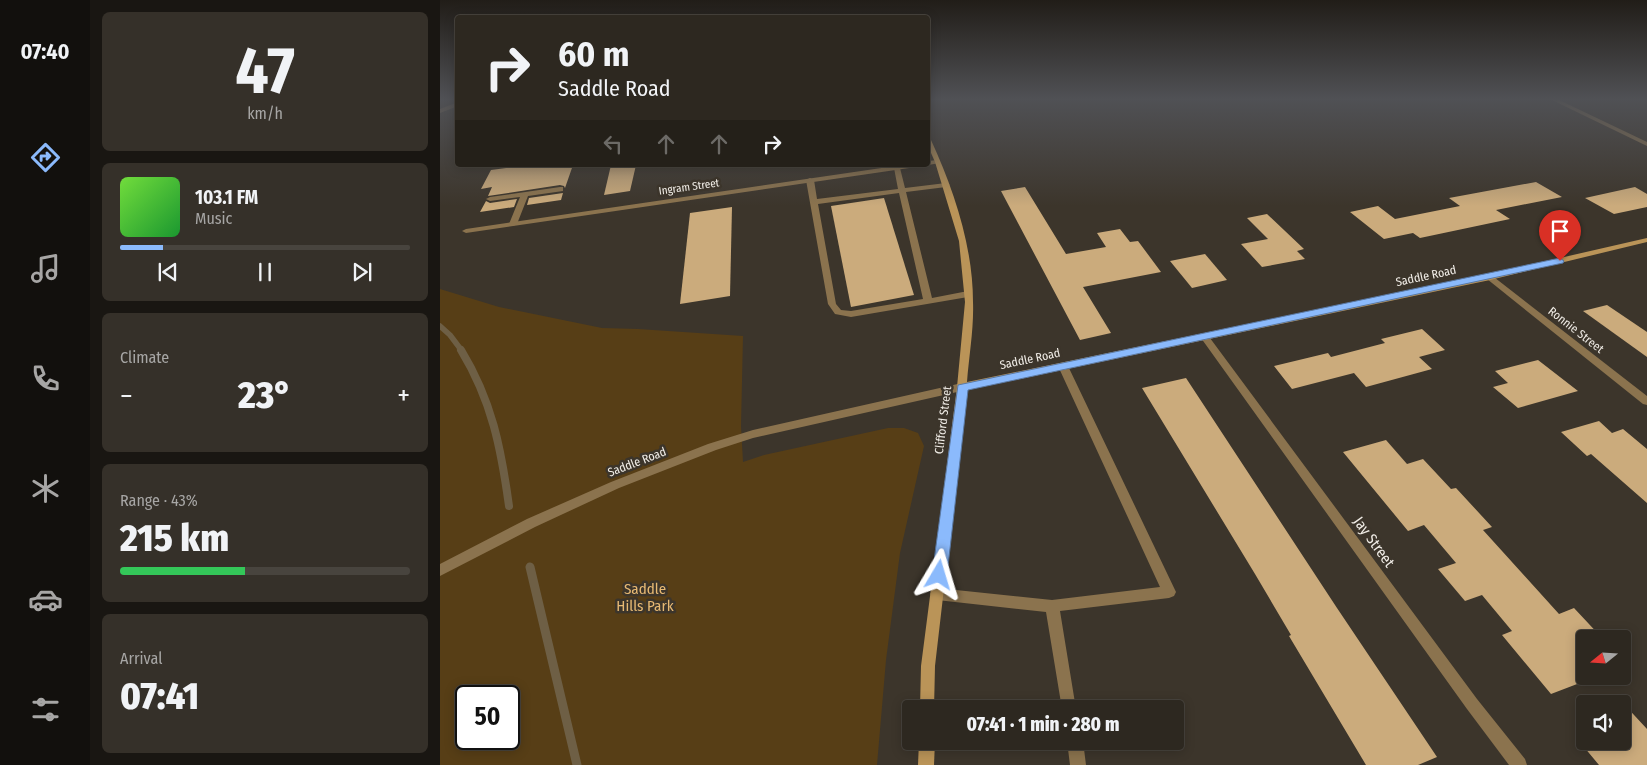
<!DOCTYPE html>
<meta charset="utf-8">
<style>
:root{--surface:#2d2820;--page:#353029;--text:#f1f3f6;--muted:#a7a6a5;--line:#48443e;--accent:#8bbafc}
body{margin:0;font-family:"Fira Sans Condensed",sans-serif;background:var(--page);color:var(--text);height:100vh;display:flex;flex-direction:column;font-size:19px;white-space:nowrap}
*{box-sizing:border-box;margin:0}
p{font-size:16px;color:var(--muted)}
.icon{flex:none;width:28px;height:28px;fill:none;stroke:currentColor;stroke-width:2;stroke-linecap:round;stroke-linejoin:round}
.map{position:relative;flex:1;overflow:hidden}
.side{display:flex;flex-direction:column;gap:12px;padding:12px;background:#191612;width:350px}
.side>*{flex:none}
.guide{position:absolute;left:15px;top:15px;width:475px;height:152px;border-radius:5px;box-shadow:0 2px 12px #0003,0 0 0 1px var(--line);background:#2d2820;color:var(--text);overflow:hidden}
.needle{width:32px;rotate:252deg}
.controls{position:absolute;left:1136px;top:630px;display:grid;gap:10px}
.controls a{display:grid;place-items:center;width:55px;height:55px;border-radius:5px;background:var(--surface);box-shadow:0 2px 12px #0003,0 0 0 1px var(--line);font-size:25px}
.speed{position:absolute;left:15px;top:685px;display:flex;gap:10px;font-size:25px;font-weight:700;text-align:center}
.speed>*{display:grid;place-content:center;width:65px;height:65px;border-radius:50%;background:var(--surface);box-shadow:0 2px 12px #0003,0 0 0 1px var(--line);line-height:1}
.speed .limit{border:2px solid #111;border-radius:8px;background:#fff;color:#111}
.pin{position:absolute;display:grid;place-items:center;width:42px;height:42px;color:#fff;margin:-51px -21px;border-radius:50% 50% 50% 0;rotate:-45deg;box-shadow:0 0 5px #0007}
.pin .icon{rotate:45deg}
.me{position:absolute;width:55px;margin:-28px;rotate:7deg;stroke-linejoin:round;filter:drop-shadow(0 0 4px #0008)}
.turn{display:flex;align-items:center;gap:18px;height:105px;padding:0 20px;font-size:22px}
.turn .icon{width:65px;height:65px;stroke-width:2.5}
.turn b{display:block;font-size:35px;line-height:42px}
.lanes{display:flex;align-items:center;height:48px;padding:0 20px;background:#0003;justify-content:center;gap:25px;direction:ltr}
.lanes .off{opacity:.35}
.big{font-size:38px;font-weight:800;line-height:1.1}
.side .card{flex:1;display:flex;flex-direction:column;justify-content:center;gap:8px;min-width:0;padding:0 18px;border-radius:8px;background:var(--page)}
.side .dial{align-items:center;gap:0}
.dial b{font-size:65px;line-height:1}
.song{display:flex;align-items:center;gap:15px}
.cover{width:60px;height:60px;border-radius:8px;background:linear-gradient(135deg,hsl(100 70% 55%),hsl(130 70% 35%))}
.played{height:5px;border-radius:2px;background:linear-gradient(90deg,var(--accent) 15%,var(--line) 15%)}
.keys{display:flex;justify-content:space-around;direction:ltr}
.heat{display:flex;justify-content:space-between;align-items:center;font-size:28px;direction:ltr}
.charge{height:8px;border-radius:4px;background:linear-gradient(90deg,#34c759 43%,var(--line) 0)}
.trip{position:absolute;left:462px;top:700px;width:282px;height:50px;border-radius:5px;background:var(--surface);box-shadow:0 2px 12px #0003,0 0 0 1px var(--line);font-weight:800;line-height:50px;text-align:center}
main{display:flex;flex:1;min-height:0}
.dock{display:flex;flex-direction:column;width:90px;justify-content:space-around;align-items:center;background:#12100d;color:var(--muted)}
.dock .icon{width:35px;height:35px}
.dock .current{color:var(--accent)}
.dock b{font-size:22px;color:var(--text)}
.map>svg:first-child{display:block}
.green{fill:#573e16;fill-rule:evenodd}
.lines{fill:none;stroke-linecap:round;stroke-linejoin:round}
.stream-far2{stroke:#6e5f45;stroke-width:5.5}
.stream-far1{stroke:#6e5f45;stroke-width:8}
.stream{stroke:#6e5f45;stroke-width:9}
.building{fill:#cbab7c}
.lane{fill:#8b734e;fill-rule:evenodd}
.street{fill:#8b734e;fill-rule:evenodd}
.secondary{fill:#ba9458;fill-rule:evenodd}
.route{fill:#8bbafc;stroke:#5a79a4}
.labels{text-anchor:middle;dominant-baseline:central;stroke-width:5;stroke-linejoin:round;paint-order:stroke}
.far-street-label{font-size:11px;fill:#f1ede7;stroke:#3c352b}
.street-label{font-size:12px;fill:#f1ede7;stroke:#3c352b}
.near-street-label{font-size:15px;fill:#f1ede7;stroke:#3c352b}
.near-park-label{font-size:15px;fill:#e7b973;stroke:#3c352b}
</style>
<main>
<nav class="dock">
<b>07:40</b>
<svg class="icon current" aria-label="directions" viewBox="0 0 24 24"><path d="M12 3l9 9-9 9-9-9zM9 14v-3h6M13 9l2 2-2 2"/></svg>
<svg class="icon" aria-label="music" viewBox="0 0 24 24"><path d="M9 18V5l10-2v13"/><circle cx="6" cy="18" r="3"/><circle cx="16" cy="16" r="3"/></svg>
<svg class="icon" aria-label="phone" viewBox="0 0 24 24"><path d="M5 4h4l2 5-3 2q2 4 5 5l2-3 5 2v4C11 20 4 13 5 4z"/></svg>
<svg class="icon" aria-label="climate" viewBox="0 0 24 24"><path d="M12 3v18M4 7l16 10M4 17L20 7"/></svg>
<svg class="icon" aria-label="car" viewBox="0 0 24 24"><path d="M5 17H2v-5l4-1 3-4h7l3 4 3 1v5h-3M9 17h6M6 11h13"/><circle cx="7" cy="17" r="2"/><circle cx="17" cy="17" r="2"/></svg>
<svg class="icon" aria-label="filters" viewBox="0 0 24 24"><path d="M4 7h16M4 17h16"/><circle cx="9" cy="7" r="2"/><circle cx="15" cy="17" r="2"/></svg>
</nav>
<section class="side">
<div class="card dial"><b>47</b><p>km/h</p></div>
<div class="card">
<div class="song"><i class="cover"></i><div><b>103.1 FM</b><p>Music</p></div></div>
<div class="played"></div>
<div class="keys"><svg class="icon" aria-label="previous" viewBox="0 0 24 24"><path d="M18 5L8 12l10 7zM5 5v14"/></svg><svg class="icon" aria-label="pause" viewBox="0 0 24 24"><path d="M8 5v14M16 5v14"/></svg><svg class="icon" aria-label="next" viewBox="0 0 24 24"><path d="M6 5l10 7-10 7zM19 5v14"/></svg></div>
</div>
<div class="card"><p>Climate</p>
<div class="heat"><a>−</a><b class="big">23°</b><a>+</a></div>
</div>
<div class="card"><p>Range · 43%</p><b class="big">215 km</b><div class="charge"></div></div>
<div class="card"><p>Arrival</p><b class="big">07:41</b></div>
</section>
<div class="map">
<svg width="1207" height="765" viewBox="0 0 1207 765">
<rect width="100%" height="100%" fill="#3c352b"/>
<path class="green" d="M 0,289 L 59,307 L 162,328 L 198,329 L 303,336 L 301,426 L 303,462 L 324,455 L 448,428 L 464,428 L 478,433 L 484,446 L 460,553 L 446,660 L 437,765 L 0,765 ZM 26,696 L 69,696 L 69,739 L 26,739 Z"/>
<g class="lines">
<polyline class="stream-far2" points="0,326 10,335 22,351"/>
<path class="stream-far1" d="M 21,350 C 52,401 61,448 69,506"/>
<polyline class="stream" points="90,567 137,765"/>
</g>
<g class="building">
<polygon points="89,165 133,165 125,188 124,186 120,185 48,196 52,187 41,189 51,170"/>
<polygon points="171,165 196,165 190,191 164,195"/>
<polygon points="1096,182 1122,197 1056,210 1070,219 980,238 973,233 944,239 910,212 938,206 955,219 1020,206 1009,198"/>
<polygon points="585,187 626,254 666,247 657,233 680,229 690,242 698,241 721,272 643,287 671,333 640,340 561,191"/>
<polygon points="1195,187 1207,194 1207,207 1174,214 1145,198"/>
<polygon points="123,193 121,200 87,205 89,198"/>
<polygon points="444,198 474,295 411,307 391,206"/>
<polygon points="77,199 74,207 40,212 46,201 50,203"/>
<polygon points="292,207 290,296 240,304 250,213"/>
<polygon points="827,214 864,249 857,251 865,259 822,267 801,244 828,239 807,218"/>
<polygon points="765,254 787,280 752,288 730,261"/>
<polygon points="1167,305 1207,332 1207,357 1143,311"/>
<polygon points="982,329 1005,350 979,357 992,369 926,387 914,373 852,389 834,366 888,353 891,357 945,343 941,339"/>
<polygon points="1098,360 1138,391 1078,408 1053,387 1068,383 1055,371"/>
<polygon points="746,378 897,608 997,757 978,765 926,765 849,636 851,635 815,574 702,388"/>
<polygon points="1159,421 1172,433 1183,429 1207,449 1207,503 1151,454 1147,456 1121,432"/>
<polygon points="946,440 967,464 983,459 1011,489 1016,488 1052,527 1043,530 1119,614 1134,608 1163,639 1145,639 1145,681 1111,694 1062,635 1072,631 1042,595 1025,601 998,569 1016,563 984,525 968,531 903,452"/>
<polygon points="1182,702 1207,729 1207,765 1159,765 1139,741 1182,741"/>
</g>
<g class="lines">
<g class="lane">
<polygon points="18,102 18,106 0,113 0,109"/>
<path d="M 457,166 L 460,168 L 465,188 L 506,183 L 510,185 L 506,187 L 466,192 L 492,298 L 528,291 L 532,294 L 528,297 L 411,317 L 395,314 L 388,304 L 366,180 L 370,178 L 374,180 L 377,199 L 458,189 L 454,168 ZM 459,193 L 483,299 L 411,311 L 401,310 L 396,304 L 378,204 Z"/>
<polygon points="120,187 123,187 123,191 88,196 77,224 73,226 69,224 80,197 50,201 46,199 50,197"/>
<polygon points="623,363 628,366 736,592 734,596 729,598 620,611 636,709 622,709 606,612 497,600 492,598 490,594 492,590 497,588 612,600 720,587 618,366"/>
<polygon points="627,741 643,741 646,765 630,765"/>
</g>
<g class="street">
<polygon points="1110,99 1117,99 1207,142 1207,146"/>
<polygon points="498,160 500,161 500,163 488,165 488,161"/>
<polygon points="462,165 479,165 476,167 26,233 22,231 26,229"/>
<polygon points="1050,274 1207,396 1207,405 1203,404 1047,279 1046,277"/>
<polygon points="764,333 767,334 1037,699 1085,759 1087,765 1069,765 1027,709 761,338 759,336 761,334"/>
<polygon points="522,383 527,387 526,390 313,438 276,450 179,488 95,527 0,576 0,564 87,519 171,482 268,444 313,430"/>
</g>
<g class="secondary">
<path d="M 488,138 L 491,140 C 514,190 533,247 533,302 C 534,328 529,356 527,382 L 1050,274 L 1207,238 L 1207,242 L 1050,280 L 527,390 L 495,666 L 494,709 L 480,709 L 481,666 L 517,387 L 525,302 L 519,241 L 495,162 L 488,146 Z"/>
<polygon points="479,741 495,741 494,765 478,765"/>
</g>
</g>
<linearGradient id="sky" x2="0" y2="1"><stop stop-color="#211d18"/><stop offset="0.48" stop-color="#505155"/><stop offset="1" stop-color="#505155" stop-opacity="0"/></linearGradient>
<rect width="1207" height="206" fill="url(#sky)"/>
<polygon class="route" points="1120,258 1124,261 1123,263 528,390 507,575 504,580 499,582 494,580 492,575 518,385"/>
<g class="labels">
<g class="far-street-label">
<text transform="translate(249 187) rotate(-8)">Ingram Street</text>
</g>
<g class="street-label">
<text transform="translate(986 276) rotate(-12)">Saddle Road</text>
<text transform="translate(1136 330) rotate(38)">Ronnie Street</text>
<text transform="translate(590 359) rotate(-12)">Saddle Road</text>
<text transform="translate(503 420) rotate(-83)">Clifford Street</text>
<text transform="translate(197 462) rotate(-21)">Saddle Road</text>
</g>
<g class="near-street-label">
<text transform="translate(934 542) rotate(54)">Jay Street</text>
</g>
<g class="near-park-label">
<text x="205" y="589">Saddle<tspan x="205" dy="17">Hills Park</tspan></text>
</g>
</g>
</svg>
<div class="controls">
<a><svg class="needle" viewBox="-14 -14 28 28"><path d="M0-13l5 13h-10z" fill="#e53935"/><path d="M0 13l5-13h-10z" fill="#a7a6a5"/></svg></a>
<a><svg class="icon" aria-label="sound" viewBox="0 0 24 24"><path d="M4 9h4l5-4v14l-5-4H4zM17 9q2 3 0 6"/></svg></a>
</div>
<div class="speed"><div class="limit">50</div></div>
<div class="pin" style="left:1120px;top:261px;background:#d93025"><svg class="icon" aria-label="arrive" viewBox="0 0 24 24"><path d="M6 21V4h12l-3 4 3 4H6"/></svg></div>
<svg class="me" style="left:499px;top:575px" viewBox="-20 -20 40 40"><path d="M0-17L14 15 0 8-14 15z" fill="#8bbafc" stroke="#fff" stroke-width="4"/></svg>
<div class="trip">07:41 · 1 min · 280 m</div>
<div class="guide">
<div class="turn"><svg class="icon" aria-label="right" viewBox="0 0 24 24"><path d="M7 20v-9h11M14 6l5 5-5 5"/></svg><div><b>60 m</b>Saddle Road</div></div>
<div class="lanes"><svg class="icon off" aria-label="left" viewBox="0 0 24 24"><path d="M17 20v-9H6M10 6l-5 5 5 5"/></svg><svg class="icon off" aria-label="ahead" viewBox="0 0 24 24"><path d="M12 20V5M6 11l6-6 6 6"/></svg><svg class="icon off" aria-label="ahead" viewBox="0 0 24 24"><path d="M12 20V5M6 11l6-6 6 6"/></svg><svg class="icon" aria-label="right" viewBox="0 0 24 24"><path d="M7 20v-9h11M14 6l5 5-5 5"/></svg></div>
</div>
</div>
</main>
